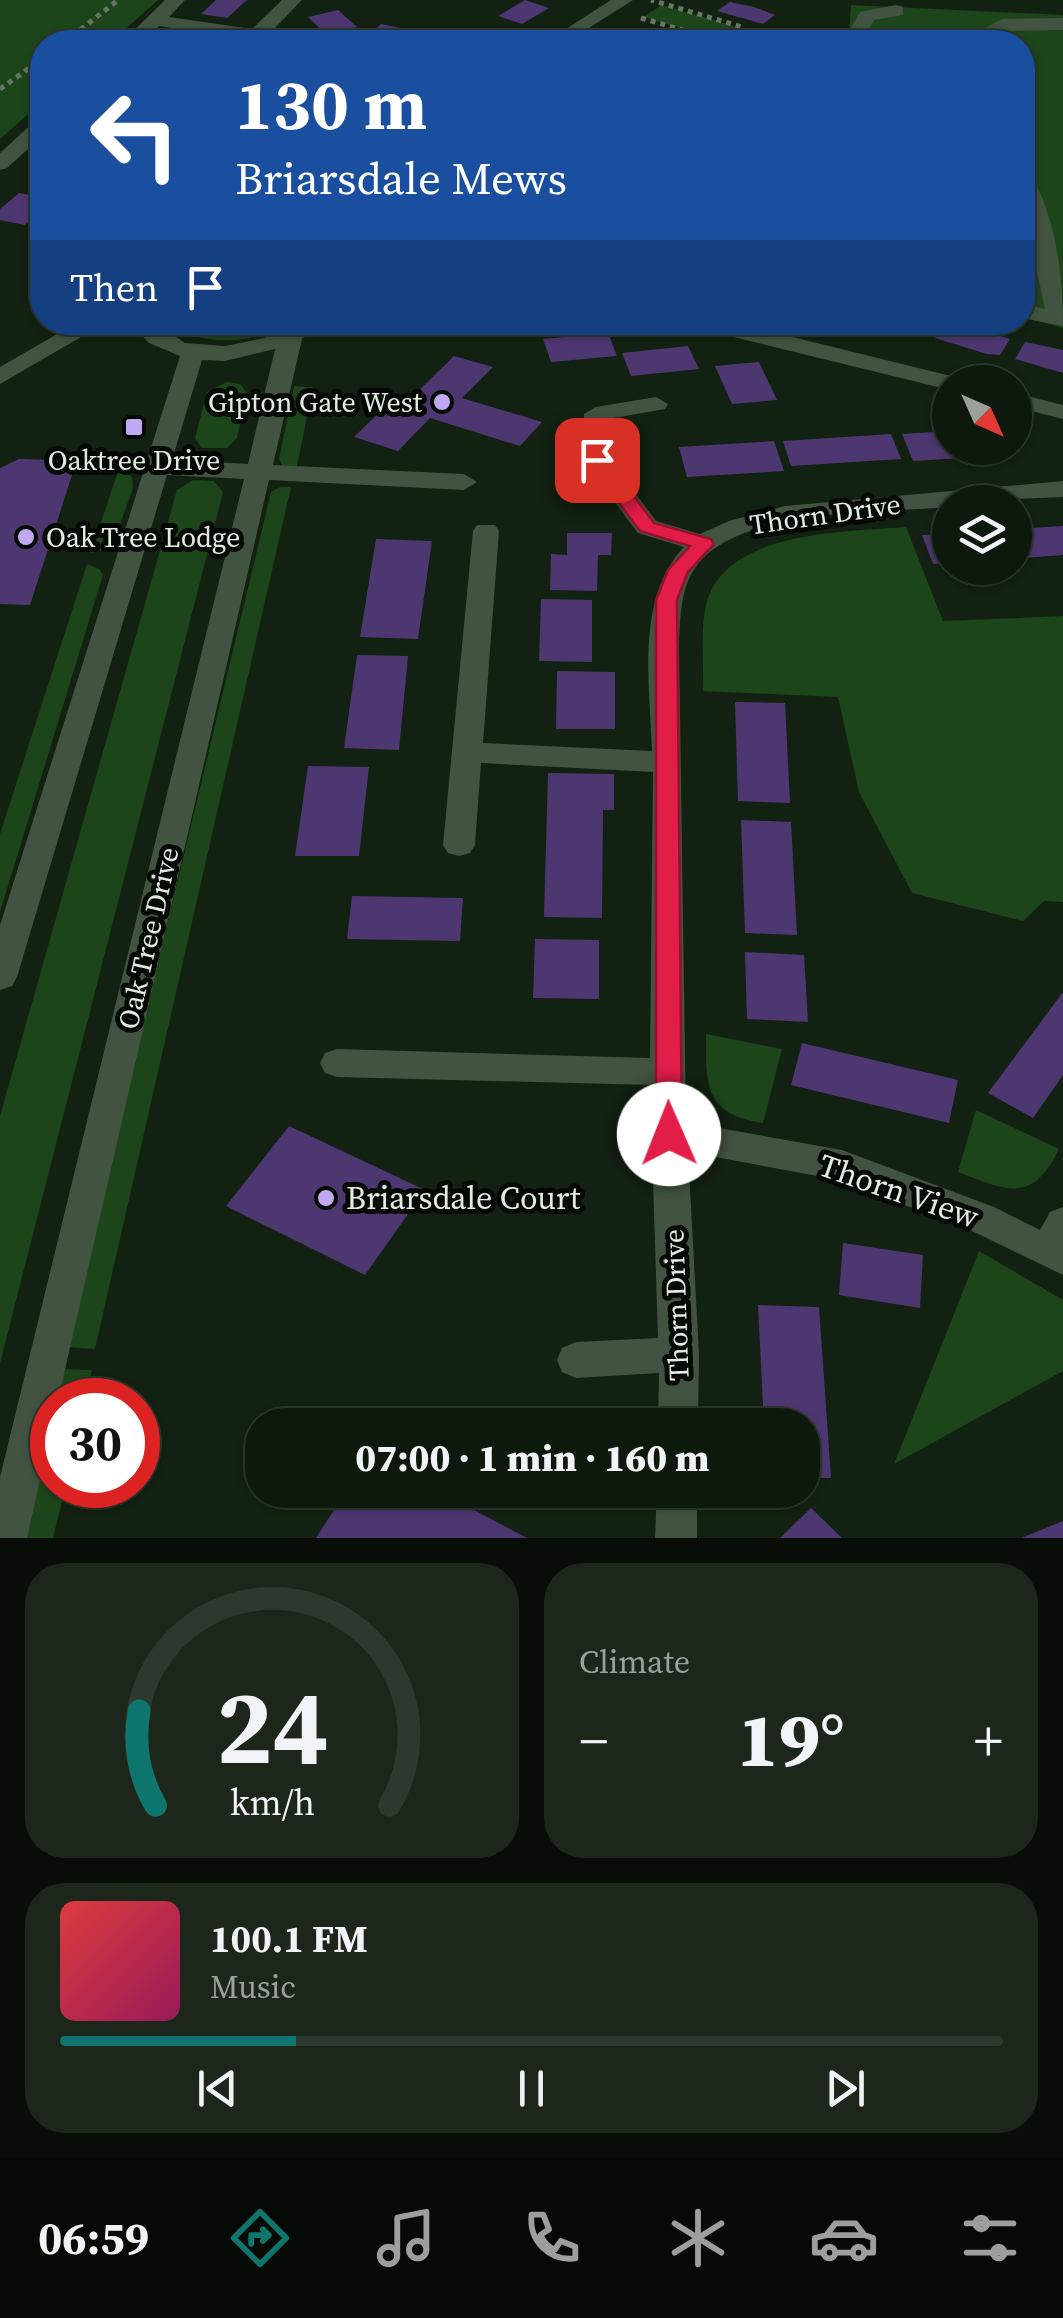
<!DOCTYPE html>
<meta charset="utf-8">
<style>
:root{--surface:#0e190d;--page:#1c261b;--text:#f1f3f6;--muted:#9ba09d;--line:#2e382e;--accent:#0f766e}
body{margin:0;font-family:"Source Serif 4",serif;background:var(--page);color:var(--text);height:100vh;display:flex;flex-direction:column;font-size:38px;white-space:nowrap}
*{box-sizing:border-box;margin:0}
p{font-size:32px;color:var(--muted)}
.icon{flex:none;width:55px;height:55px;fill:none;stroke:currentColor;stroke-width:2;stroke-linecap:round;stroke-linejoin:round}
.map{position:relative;height:1538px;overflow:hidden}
.side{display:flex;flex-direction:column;gap:25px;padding:25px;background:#080e07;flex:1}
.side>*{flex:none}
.top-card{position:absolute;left:30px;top:30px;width:1005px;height:305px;border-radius:40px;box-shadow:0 2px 8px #0004,0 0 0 2px var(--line);background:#1a4fa0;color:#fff;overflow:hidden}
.needle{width:65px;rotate:135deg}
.buttons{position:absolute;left:932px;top:365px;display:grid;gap:20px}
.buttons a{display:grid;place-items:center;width:100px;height:100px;border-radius:50%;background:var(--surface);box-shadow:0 2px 8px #0004,0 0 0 2px var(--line);font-size:50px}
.speed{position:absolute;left:30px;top:1378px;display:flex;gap:20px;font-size:50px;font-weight:700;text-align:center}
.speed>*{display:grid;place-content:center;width:130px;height:130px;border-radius:50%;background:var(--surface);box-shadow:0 2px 8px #0004,0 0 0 2px var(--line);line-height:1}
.speed .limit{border:15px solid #d22;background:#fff;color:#111}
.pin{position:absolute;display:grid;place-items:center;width:85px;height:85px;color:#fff;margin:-42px;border-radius:20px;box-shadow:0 5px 15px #0006}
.me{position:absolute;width:110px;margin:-55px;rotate:359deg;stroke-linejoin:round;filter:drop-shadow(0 0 8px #0008)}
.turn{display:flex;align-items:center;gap:35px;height:210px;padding:0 40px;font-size:45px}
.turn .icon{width:130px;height:130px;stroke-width:2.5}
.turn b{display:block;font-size:70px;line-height:85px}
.then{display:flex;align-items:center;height:95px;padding:0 40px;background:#0003;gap:20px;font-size:38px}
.big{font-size:75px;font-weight:800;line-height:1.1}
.side .card{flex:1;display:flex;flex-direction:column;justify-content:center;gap:15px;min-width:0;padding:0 35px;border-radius:40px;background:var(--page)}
.side .dial{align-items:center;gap:0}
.dial svg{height:260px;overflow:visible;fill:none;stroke:var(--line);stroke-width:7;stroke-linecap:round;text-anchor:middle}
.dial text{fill:var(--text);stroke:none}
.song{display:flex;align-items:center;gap:30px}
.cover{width:120px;height:120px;border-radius:15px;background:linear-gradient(135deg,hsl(0 70% 55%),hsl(330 70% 35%))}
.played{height:10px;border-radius:5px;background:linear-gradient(90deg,var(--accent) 25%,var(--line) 25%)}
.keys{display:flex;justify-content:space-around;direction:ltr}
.heat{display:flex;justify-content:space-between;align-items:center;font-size:55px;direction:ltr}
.side .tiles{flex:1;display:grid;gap:25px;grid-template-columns:1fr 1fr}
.card:last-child{grid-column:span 2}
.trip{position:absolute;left:245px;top:1408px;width:575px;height:100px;border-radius:40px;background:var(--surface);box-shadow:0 2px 8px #0004,0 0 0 2px var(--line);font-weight:800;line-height:100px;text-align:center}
.tab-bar{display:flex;height:160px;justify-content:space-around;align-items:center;background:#060a05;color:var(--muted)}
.tab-bar .icon{width:70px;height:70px}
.tab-bar .current{color:var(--accent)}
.tab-bar b{font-size:45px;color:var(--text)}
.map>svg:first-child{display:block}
.green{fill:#1d451a}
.building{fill:#4d3771}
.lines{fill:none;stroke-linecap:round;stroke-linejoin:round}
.path{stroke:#677466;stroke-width:5;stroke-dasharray:5 5;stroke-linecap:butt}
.minor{fill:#425341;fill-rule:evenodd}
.route{fill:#e11d48;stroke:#92132f;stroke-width:2.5}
.poi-dot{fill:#c1a8f3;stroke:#040904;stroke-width:4}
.labels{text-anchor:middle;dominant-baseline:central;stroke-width:10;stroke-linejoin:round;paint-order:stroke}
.poi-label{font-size:28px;fill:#e2ece1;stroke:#040904;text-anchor:end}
.street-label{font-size:28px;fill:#e2ece1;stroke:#040904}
.near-street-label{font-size:32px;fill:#e2ece1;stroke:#040904}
.near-poi-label{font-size:32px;fill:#e2ece1;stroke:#040904;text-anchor:start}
</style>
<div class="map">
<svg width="1063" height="1538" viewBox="0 0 1063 1538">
<rect width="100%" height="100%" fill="#122111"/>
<g class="green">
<polygon points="0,0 158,0 111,42 42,42 42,102 0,139"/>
<polygon points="662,5 737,27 720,40 643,17"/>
<polygon points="851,5 1063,15 1063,328 1023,317 1022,42 840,42 849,35"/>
<path d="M 170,323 L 290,323 C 254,343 204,349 170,323 Z"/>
<polygon points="227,382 240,384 247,393 237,438 227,448 202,448 195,438 207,392"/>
<polygon points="294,386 313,387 296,471 283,467 279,459"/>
<polygon points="119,468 132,477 133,488 112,547 91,553"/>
<polygon points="193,480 214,481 223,492 0,1363 0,1116 177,490"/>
<polygon points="280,487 291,487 95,1349 66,1347 271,492"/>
<path d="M 906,527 L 943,621 L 1063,616 L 1063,902 L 1044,901 L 1023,921 L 912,893 L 859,792 L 838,697 L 703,691 C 704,664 700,631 706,605 C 724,530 847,532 906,527 Z"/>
<polygon points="87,564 99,569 103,575 0,912 0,834"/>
<path d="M 706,1034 L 782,1049 L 763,1123 C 704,1114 706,1085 706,1034 Z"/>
<path d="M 976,1110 L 1059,1149 C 1032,1204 1007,1191 958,1172 Z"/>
<polygon points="979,1251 1063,1300 1063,1371 894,1464"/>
<polygon points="60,1369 92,1370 85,1400 52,1400 52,1485 66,1485 53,1538 19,1538"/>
</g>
<g class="building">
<polygon points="216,0 247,0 227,18 201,14"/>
<polygon points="525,0 549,8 522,24 498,16"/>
<polygon points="730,2 754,7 775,15 763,24 717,11"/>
<polygon points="338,10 357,27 326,34 308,17"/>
<polygon points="381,24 401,28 422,31 411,42 367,38"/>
<polygon points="476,30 491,42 432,42 432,41"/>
<polygon points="759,31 783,38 775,42 739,42"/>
<polygon points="19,193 42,197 42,208 25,225 0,220 0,209"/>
<polygon points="867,322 927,322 919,335"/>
<polygon points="946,323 958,323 1010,339 1000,355 987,354 935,338"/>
<polygon points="608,333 617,356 551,362 543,339"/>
<polygon points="1025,342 1063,350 1063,373 1015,359"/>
<polygon points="688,346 699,369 631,376 622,353"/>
<polygon points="454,356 493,367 462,398 542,422 520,446 430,418 398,451 354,437 392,400 405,404"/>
<polygon points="759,362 777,400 732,404 715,366"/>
<polygon points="950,431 950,448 1005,448 1009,455 913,461 902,434"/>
<polygon points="891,434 901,459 791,466 783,441"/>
<polygon points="774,441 784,471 687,477 679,447"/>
<polygon points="19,459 55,460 63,464 61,469 74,469 30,605 0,604 0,468"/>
<polygon points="1063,526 1063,555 1024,558 1015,529"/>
<polygon points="567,533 612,533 611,555 598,555 597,591 550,590 551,554 567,555"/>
<polygon points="950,534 950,563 933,564 922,535"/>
<polygon points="376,539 432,541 418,639 360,637"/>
<polygon points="541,599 592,600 592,662 539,661"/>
<polygon points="357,655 408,656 399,750 344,748"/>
<polygon points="557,671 615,672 615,729 556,729"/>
<polygon points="735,702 785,703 790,803 738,801"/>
<polygon points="308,766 369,767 359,856 295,856"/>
<polygon points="548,773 614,774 614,810 603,810 602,918 544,917"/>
<polygon points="741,820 791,822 797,935 745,933"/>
<polygon points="352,896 463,898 460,941 347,939"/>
<polygon points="535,939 599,940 599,999 533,998"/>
<polygon points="745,952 804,955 808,1022 747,1019"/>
<polygon points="1063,992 1063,1075 1033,1118 988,1093"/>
<polygon points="802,1043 958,1080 949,1123 791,1085"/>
<polygon points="289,1126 425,1190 365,1275 226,1206"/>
<polygon points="843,1243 923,1255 920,1308 839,1295"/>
<polygon points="758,1305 819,1307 831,1478 802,1478 802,1425 764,1425"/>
<polygon points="347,1490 436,1490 527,1538 316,1538"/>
<polygon points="811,1508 842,1538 780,1538"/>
<polygon points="1063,1521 1063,1538 1021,1538"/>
</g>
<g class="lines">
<g class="path">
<polyline points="641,18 721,41 742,27 651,0"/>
<polyline points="65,42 118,0"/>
<polyline points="0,89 42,59"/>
</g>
<g class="minor">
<polygon points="165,0 185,0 169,17 252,29 282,0 302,0 271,32 305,38 307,42 256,42 159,26 141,42 122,42"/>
<polygon points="611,0 633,0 567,42 546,42"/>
<polygon points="896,5 903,7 903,15 874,20 861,42 843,42 860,12"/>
<polygon points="1063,18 1063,30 1004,31 1001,42 983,42 985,28 1002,19"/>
<polygon points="42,119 42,136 7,168 0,170 0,153 35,121"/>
<path d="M 1022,170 L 1029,172 C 1056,215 1063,276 1063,326 L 1022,318 L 1022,304 L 1045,309 L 1022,202 Z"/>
<polygon points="78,322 107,322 0,384 0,367"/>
<path d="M 129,322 L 154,322 L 185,343 L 225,346 L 264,338 L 296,322 L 324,322 L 302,339 L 273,465 L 464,474 L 477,482 L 464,490 L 269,480 L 58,1400 L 52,1400 L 52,1426 L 27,1538 L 0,1538 L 0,1477 L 244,479 L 167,475 L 17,977 L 12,986 L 0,990 L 0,925 L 180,356 L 149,343 ZM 275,349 L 248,464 L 172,460 L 202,360 L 225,361 Z"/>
<polygon points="690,322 732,322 959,378 962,382 950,382 950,390 693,327"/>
<polygon points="1015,393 1063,405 1063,419 1015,407"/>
<path d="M 656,397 L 668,404 L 665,409 L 608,419 L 610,460 L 656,521 L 700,534 L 729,521 L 785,506 L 1063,481 L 1063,497 L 950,502 L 950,507 C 883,513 742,508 698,564 C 680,586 680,619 679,646 L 686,1122 L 842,1150 L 994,1207 L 1040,1230 L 1050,1212 L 1063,1207 L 1063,1275 L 968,1229 L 839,1180 L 688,1152 L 699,1354 L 698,1425 L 658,1425 L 659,1373 L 576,1378 L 562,1372 L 557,1360 L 562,1348 L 576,1342 L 658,1338 L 650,1085 L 337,1077 L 325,1073 L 320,1063 L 325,1053 L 337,1049 L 650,1058 L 653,772 L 481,763 L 475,845 L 470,853 L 459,856 L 448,853 L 443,845 L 473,531 L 477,525 L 495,525 L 499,531 L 483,743 L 652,751 C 650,686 635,598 684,547 L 638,533 L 584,461 L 584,414 L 596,407 Z"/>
<polygon points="657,1490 697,1490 697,1538 655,1538"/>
</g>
</g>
<polygon class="route" points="597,455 604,456 654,523 711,539 714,544 688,572 677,600 682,1134 679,1141 669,1145 659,1141 656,1134 656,600 668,570 690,546 640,531 587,460"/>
<g class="poi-dot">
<circle cx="442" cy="402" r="10"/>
<rect x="124" y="417" width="20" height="20" rx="5"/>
<circle cx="26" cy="537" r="10"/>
<circle cx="326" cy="1198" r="10"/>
</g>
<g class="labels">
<g class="poi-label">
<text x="422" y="402">Gipton Gate West</text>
<text x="134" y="460" text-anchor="middle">Oaktree Drive</text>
<text x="46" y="537" text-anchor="start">Oak Tree Lodge</text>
</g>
<g class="street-label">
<text transform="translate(825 514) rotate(-8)">Thorn Drive</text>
<text transform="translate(148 938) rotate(-77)">Oak Tree Drive</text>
<text transform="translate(676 1305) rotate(-92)">Thorn Drive</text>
</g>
<g class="near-street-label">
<text transform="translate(899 1191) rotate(19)">Thorn View</text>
</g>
<g class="near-poi-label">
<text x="346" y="1198">Briarsdale Court</text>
</g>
</g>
</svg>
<div class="buttons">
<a><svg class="needle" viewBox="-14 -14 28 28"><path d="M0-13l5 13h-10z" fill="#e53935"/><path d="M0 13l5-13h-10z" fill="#9ba09d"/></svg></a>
<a><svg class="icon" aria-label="layers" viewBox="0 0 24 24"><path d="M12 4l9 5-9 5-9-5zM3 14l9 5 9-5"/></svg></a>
</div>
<div class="speed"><div class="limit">30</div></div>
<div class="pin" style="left:597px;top:460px;background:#d93025"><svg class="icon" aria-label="arrive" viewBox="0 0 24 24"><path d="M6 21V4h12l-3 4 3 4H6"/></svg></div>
<svg class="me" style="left:669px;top:1134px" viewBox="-20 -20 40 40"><circle r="19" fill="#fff"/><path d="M0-13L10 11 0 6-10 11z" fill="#e11d48"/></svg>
<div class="trip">07:00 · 1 min · 160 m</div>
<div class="top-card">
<div class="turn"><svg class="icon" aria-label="left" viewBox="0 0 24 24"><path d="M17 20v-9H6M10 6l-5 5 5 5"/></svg><div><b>130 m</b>Briarsdale Mews</div></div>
<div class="then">Then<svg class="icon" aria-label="arrive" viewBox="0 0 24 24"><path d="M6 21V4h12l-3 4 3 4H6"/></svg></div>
</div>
</div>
<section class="side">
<div class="tiles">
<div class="card dial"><svg viewBox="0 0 100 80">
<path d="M14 69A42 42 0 1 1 86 69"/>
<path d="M14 69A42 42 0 0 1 9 40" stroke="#0f766e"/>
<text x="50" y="56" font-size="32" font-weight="700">24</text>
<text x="50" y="72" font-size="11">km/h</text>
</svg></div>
<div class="card"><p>Climate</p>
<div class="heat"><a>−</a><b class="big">19°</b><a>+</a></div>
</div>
<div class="card">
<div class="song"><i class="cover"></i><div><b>100.1 FM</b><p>Music</p></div></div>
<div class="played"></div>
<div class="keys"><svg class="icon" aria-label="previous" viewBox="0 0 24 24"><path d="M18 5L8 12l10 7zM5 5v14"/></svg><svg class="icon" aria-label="pause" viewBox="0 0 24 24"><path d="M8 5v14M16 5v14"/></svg><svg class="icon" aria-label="next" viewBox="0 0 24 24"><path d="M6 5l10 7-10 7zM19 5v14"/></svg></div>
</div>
</div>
</section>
<nav class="tab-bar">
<b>06:59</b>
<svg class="icon current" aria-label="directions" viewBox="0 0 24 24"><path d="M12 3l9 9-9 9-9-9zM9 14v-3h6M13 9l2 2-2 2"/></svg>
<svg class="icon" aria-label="music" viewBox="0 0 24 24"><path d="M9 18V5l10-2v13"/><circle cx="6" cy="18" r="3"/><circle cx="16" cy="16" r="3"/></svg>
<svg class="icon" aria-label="phone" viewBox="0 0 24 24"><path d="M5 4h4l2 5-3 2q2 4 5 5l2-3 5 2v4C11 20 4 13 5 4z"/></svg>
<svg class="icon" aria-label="climate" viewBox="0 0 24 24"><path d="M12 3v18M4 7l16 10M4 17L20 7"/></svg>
<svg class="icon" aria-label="car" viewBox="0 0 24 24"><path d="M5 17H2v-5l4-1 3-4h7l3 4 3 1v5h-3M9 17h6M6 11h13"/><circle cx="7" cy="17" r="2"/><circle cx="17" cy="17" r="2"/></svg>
<svg class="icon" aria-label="filters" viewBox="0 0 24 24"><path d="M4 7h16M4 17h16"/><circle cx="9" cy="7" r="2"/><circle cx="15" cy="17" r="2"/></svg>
</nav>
